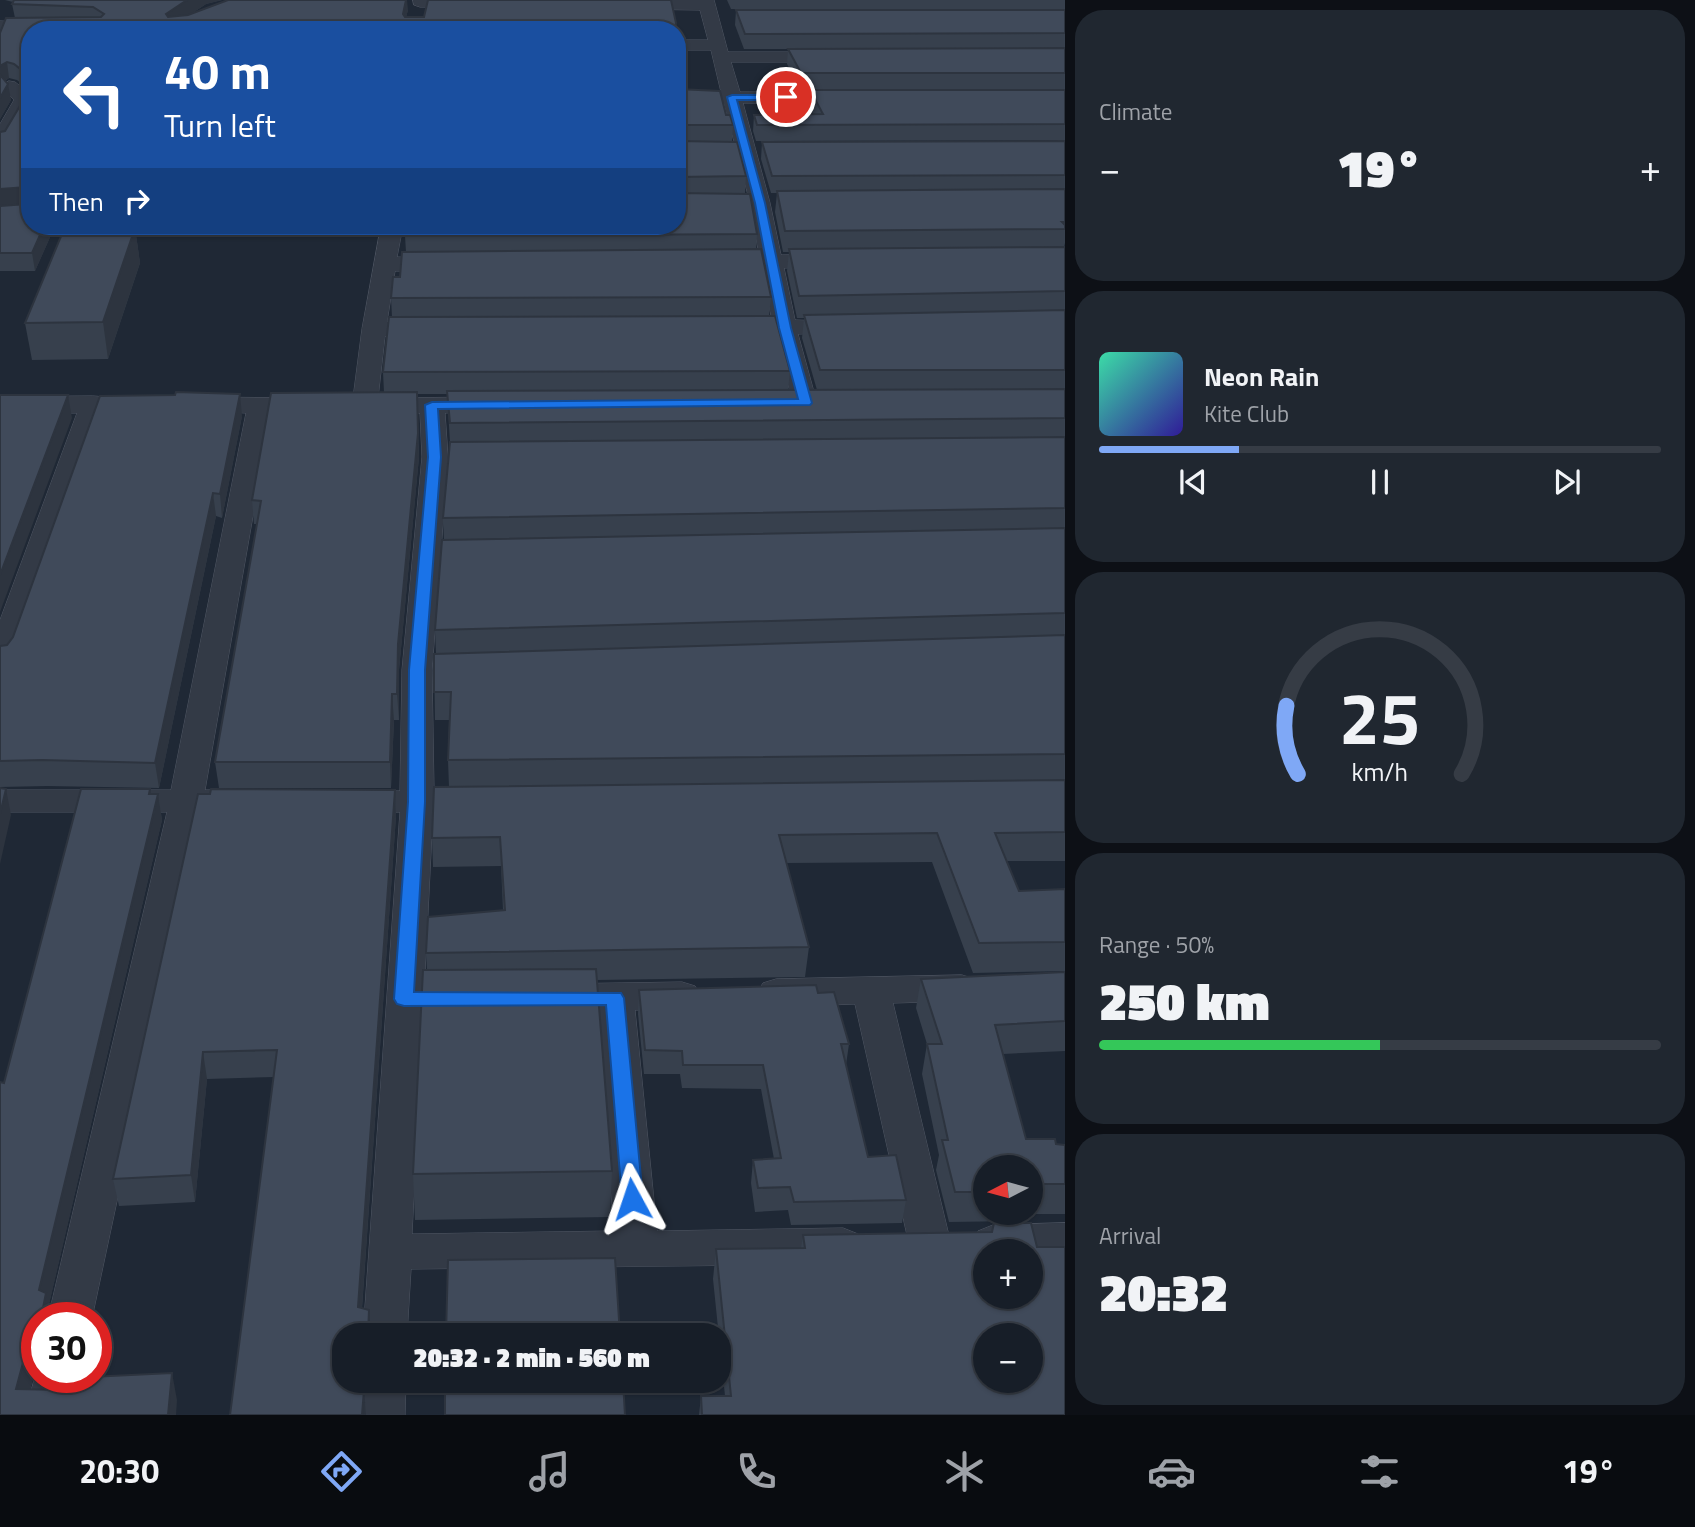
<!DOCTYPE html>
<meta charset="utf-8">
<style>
:root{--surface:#171e28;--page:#202730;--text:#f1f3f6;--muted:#9ea2a8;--line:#363c45;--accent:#7fa8f6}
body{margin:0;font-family:"Titillium Web",sans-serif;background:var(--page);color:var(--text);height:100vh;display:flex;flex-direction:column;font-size:26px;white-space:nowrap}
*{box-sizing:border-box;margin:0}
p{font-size:23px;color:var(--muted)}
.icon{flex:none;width:38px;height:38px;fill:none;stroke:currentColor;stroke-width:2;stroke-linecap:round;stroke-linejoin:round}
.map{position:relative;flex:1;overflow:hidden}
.sheet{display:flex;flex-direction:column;gap:10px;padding:10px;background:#0d1016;width:630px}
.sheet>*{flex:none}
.hud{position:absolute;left:21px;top:21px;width:665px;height:214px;border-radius:28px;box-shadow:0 2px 5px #0004,0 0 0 2px var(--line);background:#1a4fa0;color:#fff;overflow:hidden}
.needle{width:46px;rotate:264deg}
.buttons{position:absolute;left:973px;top:1155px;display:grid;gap:14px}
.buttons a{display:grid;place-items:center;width:70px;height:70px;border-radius:50%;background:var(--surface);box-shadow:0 2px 5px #0004,0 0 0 2px var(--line);font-size:35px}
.speed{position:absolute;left:21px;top:1302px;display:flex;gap:14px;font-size:35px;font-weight:700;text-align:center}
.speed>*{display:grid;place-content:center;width:91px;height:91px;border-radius:50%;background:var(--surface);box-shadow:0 2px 5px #0004,0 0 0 2px var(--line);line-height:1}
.speed .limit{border:10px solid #d22;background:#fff;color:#111}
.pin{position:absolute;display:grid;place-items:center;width:60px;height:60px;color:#fff;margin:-30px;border:4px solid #fff;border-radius:50%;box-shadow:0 2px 7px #0007}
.me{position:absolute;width:77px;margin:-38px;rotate:355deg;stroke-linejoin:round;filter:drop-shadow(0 0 5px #0008)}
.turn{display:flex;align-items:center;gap:24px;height:147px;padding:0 28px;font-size:32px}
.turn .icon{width:91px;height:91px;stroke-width:2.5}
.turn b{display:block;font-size:49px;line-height:60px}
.then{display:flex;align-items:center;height:66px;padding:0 28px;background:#0003;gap:14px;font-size:26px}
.big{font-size:52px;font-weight:800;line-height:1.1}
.sheet .tile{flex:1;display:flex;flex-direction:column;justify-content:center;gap:10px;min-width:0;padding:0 24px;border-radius:28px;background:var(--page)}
.sheet .dial{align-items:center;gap:0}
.dial svg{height:182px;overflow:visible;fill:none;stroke:var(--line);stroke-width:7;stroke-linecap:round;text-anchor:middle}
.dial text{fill:var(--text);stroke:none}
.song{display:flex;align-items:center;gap:21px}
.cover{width:84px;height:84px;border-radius:10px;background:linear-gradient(135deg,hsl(160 70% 55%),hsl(250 70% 35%))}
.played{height:7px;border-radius:4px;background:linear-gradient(90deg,var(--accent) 25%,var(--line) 25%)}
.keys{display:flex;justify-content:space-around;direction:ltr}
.heat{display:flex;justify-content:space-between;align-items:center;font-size:38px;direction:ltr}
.charge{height:10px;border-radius:5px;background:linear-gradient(90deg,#34c759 50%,var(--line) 0)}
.trip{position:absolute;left:332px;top:1323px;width:399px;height:70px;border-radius:28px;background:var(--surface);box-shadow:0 2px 5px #0004,0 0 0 2px var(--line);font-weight:800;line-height:70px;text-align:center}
.tabs{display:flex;height:112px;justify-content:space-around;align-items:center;background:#090c10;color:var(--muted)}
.tabs .icon{width:49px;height:49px}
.tabs .on{color:var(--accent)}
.tabs b{font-size:32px;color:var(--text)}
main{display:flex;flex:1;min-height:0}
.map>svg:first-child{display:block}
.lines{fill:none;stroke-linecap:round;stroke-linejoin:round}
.minor-casing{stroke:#505764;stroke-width:1}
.minor{fill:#333a46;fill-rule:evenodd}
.wall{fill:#37404d;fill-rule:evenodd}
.shaded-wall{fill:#2d343f}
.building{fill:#404a5a;stroke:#2d343f;stroke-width:2;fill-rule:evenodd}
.route{fill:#1a73e8;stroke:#114b97;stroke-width:2}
</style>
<main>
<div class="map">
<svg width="1065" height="1415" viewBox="0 0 1065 1415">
<rect width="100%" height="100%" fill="#1f2835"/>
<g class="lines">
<defs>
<g id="minor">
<polygon points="413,0 475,0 476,2 468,7 420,7 414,5"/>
<polygon points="624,0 714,0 728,52 829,52 838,57 829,62 731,62 740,92 851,92 860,98 851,104 743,103 770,203 781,255 830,254 838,256 841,261 838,266 784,268 795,320 853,322 857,327 853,332 798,334 817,403 814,408 805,410 796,408 793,403 775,335 728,333 724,328 728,323 772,321 762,268 712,267 709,262 712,257 759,255 750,203 724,103 677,103 677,91 721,92 711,50 677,50 677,40 708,40 700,10 628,9 620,4"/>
<polygon points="0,21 95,25 103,30 0,31"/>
<polygon points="9,81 15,82 30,94 30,105 7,145 0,147 0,124 14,100 0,86"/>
<polygon points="381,226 403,226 397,257 453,259 456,264 453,269 445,271 395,271 387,322 436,324 440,329 436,334 385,336 378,398 489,397 498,400 502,405 498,410 445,413 448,457 432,670 434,791 476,790 488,793 493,801 488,809 476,812 433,812 412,1234 614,1231 597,1011 555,1012 542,1008 536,998 542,988 555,984 682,982 695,986 701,996 695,1006 682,1010 635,1010 657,1231 843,1228 858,1234 865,1246 858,1258 843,1264 411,1269 407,1335 363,1335 400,812 352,813 340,810 335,802 340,794 352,791 400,791 402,670 422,457 420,413 365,414 356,411 352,406 362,329"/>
<polygon points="93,396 148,400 152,405 148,410 103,413 15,661 11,667 0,670 0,620 77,413 0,413 0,397"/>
<polygon points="197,397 310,398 319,401 323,406 319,411 271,413 205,790 238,790 250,793 255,801 250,809 238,812 200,812 92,1318 48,1318 167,812 0,812 0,790 171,790 246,413 188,410 184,405 188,400"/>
<polygon points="962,975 975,979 981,988 975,997 962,1001 893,1003 951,1244 945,1256 930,1262 915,1256 909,1244 855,1004 776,1007 763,1003 757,993 763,983 776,979"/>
<polygon points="1065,1223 1065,1259 1031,1260 1031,1251 985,1251 985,1258 978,1255 972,1243 978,1231 993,1225"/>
<polygon points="37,1369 37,1377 79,1377 71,1415 25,1415"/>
<polygon points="360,1381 406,1381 405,1415 359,1415"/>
</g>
</defs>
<use href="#minor" class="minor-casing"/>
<use href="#minor" class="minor"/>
</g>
<g class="wall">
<polygon points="5,0 222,0 206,4 191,14 408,10 406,17 676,23 30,30 30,226 55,226 35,271 0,271 0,132 5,131 29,90 17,80 9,78 5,81 11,100 0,119 0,33 15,18 12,4 13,2"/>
<polygon points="727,0 1065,0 1065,10 731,9"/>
<polygon points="736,10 1065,10 1065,89 800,89 787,64 788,49 744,49 735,25"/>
<polygon points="677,36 687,72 686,89 726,115 733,125 732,141 746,176 745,193 757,234 756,250 771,297 769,316 790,371 788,390 817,390 802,338 804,318 797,318 787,271 789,252 783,252 775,212 777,193 771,193 761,159 762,142 1065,141 1065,243 1064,247 1065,247 1065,861 1007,861 1019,891 1065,889 1065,971 973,973 932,862 786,863 809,947 805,977 597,980 612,1171 610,1217 415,1220 413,1174 427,970 426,953 503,910 501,866 433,867 432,838 449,787 448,760 449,720 435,720 434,654 436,654 435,630 444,540 443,518 450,442 447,394 417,394 419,457 399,670 399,720 394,720 391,788 219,788 215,762 257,524 254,524 252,500 384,392 383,372 392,317 391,298 400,277 406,252 405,236 677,226"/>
<polygon points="810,90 1065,90 1065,140 756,141 753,131 754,115 813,114 809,106"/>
<polygon points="135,228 140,263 108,359 32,360 25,323"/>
<polygon points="242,416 222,518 216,516 159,788 47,786 0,787 0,646 7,645"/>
<polygon points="395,790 396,816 362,1309 369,1310 371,1335 345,1335 345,1381 358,1381 357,1389 364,1390 366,1415 230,1415 274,1077 207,1079 195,1202 119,1206 113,1179 198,794"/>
<polygon points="151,794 158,794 162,820 49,1304 37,1318 37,1367 36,1367 30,1390 177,1400 0,1415 4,1083"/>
<path d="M 1065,972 L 1065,1051 L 1003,1054 L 1026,1139 L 1065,1145 L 1065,1214 L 1017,1214 L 1016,1221 L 949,1222 L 936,1170 L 939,1155 L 922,1074 L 927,1044 L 916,1008 L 921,979 ZM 985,1167 L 1031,1167 L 1031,1213 L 985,1213 Z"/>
<polygon points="639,990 818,993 849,1044 846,1065 868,1157 906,1200 902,1223 791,1225 788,1210 755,1212 751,1183 753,1160 774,1159 761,1089 682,1088 680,1074 644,1074 638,1014"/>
<polygon points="803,1235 1037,1247 1065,1415 699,1415 701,1396 725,1396 713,1279 716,1249 801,1248"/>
</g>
<g class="shaded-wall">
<polygon points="187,0 222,0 206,4 167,30 166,14"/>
<polygon points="406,0 407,0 408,10 403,29 403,14"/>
<polygon points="7,62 9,78 0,84 0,66"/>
<polygon points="8,84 11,100 0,119 0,98"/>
<polygon points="27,187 30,204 0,207 0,189"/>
<polygon points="44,226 55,226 35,271 32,253"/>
<polygon points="135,228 140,263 108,359 103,322"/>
<polygon points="240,394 242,416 222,518 220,494"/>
<polygon points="68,395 72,418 0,612 0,575"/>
<polygon points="418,433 419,457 399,670 399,720 397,694 398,644"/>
<polygon points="213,493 216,516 159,788 155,763"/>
<polygon points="392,694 394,720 391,788 390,762"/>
<polygon points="6,789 11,815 0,864 0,814"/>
<polygon points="150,789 154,814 158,794 162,820 49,1304 52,1318 41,1318 39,1290"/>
<polygon points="395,790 396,816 360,1335 358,1307"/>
<polygon points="203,1052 207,1079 195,1202 191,1175"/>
<polygon points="369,1310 371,1335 368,1335"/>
<polygon points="29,1340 36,1367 23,1415 16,1389"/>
<polygon points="172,1373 177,1400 176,1415 168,1415"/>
<polygon points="354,1381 358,1381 356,1415 354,1388"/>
<polygon points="364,1390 366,1415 362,1415"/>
</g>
<g class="building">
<polygon points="14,0 187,0 166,14 168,17 188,15 228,0 406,0 403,14 405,17 424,17 428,0 671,0 676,23 675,30 30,30 30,84 29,76 14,64 7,62 0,66 0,33 6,18 101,17 104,14 93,7 12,4"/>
<polygon points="736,10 1065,10 1065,33 745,34"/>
<polygon points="677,36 679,37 687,72 677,73"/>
<polygon points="1065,48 1065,73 801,73 788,49"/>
<polygon points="0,75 8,84 0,98"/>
<polygon points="30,89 30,189 27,187 0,189 0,132 5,131"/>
<polygon points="677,89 720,91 726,115 730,115 733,125 677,125"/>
<polygon points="810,90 1065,90 1065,124 757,125 754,115 823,114"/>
<polygon points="677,141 737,142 746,176 678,177 677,180"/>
<polygon points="1065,141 1065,175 772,176 762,142"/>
<polygon points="1065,189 1065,222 1062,222 1065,225 1065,229 785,231 777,191"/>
<polygon points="677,193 750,194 757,234 405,236 406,226 677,226"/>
<polygon points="30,195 30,226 44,226 32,253 0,253 0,206 27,204 30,201"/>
<polygon points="135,228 103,322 25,323 64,229"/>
<polygon points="1065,247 1065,291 799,296 789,249"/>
<polygon points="761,249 771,297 391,298 393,277 400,277 402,252"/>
<polygon points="1065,310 1065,370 820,370 804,315"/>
<polygon points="775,316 790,371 383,372 389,317"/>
<polygon points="1065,389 1065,418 450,423 447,391"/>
<polygon points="176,392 240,394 220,494 213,493 155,763 42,760 0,761 0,646 7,645 13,637 100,396 175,395"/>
<polygon points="417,392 418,433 398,644 397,694 392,694 390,762 215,762 261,501 252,500 271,393"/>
<polygon points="0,395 68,395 0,575"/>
<polygon points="1065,437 1065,508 443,518 450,442"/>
<polygon points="1065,528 1065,613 435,630 442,540"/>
<polygon points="1065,635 1065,754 448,760 451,692 434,692 434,654"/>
<polygon points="1065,780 1065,832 995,833 1019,891 1065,889 1065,942 979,943 937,833 779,835 809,947 426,953 428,917 505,910 500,837 432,838 434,787"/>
<polygon points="0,788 6,789 0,814"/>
<polygon points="81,789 150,789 149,794 158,794 39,1290 46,1293 41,1318 37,1318 37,1337 35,1347 32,1340 29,1340 16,1389 64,1390 69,1378 172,1373 168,1415 0,1415 0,1082 4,1083"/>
<polygon points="211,789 395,790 358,1307 369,1310 368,1335 345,1335 345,1381 354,1381 354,1388 364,1390 362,1415 230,1415 277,1050 203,1052 191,1175 113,1179 198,794 210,794"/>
<polygon points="596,969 612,1171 413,1174 423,970"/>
<polygon points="1065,972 1065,1021 995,1025 1026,1139 1055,1139 1056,1144 1065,1145 1065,1184 1031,1184 1031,1167 985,1167 985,1192 955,1192 942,1140 948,1140 927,1044 942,1044 921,979"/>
<polygon points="816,985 818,993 834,992 849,1044 841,1044 868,1157 896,1155 906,1200 794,1202 790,1187 758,1188 753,1160 781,1158 763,1065 683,1065 682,1051 645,1050 639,990"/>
<path d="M 994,1223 L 1031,1223 L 1037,1247 L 1065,1247 L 1065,1415 L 702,1415 L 701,1396 L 731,1396 L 716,1249 L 805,1248 L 803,1235 L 992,1232 ZM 985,1251 L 1031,1251 L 1031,1297 L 985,1297 ZM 985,1335 L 1031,1335 L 1031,1381 L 985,1381 Z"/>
<polygon points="615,1258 620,1335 446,1335 448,1260"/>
<polygon points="445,1381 623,1381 625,1415 445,1415"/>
</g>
<polygon class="route" points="732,95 786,95 791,97 786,100 737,100 765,203 791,328 812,403 810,405 438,409 441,457 425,670 425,802 414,992 621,993 624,998 643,1199 640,1205 632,1207 625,1205 622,1199 606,1005 404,1006 397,1004 394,999 408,802 409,670 428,457 425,405 432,402 798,399 779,328 755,203 727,97"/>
</svg>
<div class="buttons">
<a><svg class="needle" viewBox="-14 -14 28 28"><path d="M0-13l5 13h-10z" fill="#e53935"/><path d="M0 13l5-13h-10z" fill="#9ea2a8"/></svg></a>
<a>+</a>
<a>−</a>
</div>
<div class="speed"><div class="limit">30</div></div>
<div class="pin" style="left:786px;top:97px;background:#d93025"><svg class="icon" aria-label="arrive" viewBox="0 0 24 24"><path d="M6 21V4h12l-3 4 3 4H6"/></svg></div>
<svg class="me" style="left:632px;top:1199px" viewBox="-20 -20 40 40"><path d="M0-17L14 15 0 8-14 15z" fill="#1a73e8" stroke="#fff" stroke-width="4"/></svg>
<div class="trip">20:32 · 2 min · 560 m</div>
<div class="hud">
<div class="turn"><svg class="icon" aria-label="left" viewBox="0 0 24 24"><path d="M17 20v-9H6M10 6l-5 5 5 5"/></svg><div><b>40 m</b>Turn left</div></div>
<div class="then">Then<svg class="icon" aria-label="right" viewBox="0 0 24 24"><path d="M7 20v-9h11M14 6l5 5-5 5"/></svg></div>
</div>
</div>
<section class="sheet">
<div class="tile"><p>Climate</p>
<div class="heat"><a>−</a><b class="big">19°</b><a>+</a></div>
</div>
<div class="tile">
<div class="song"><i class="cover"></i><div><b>Neon Rain</b><p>Kite Club</p></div></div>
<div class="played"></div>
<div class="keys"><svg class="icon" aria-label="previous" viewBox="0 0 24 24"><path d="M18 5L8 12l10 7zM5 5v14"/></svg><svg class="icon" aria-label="pause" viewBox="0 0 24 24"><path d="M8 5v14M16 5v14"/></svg><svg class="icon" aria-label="next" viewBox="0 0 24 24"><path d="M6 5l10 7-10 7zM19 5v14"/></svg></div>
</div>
<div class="tile dial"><svg viewBox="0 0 100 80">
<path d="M14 69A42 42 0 1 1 86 69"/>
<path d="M14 69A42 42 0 0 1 9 39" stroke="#7fa8f6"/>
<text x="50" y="56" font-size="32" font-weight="700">25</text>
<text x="50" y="72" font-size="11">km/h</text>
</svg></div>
<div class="tile"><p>Range · 50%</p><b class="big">250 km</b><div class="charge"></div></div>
<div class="tile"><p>Arrival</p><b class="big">20:32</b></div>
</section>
</main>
<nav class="tabs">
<b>20:30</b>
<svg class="icon on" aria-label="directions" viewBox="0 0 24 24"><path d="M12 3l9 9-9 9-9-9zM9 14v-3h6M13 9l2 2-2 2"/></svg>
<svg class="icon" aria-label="music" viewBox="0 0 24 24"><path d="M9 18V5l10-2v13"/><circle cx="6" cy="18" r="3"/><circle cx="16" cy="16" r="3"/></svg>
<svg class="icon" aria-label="phone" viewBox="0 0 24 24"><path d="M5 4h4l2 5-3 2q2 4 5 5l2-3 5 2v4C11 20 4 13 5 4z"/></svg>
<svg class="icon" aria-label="climate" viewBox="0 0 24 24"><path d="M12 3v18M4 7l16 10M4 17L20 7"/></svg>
<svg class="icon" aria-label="car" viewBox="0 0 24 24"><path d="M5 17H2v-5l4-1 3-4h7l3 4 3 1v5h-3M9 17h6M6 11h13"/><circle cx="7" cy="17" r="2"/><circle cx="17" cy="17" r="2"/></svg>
<svg class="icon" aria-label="filters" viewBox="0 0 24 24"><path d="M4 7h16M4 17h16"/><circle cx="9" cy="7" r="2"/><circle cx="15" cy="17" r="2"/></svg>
<b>19°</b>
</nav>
